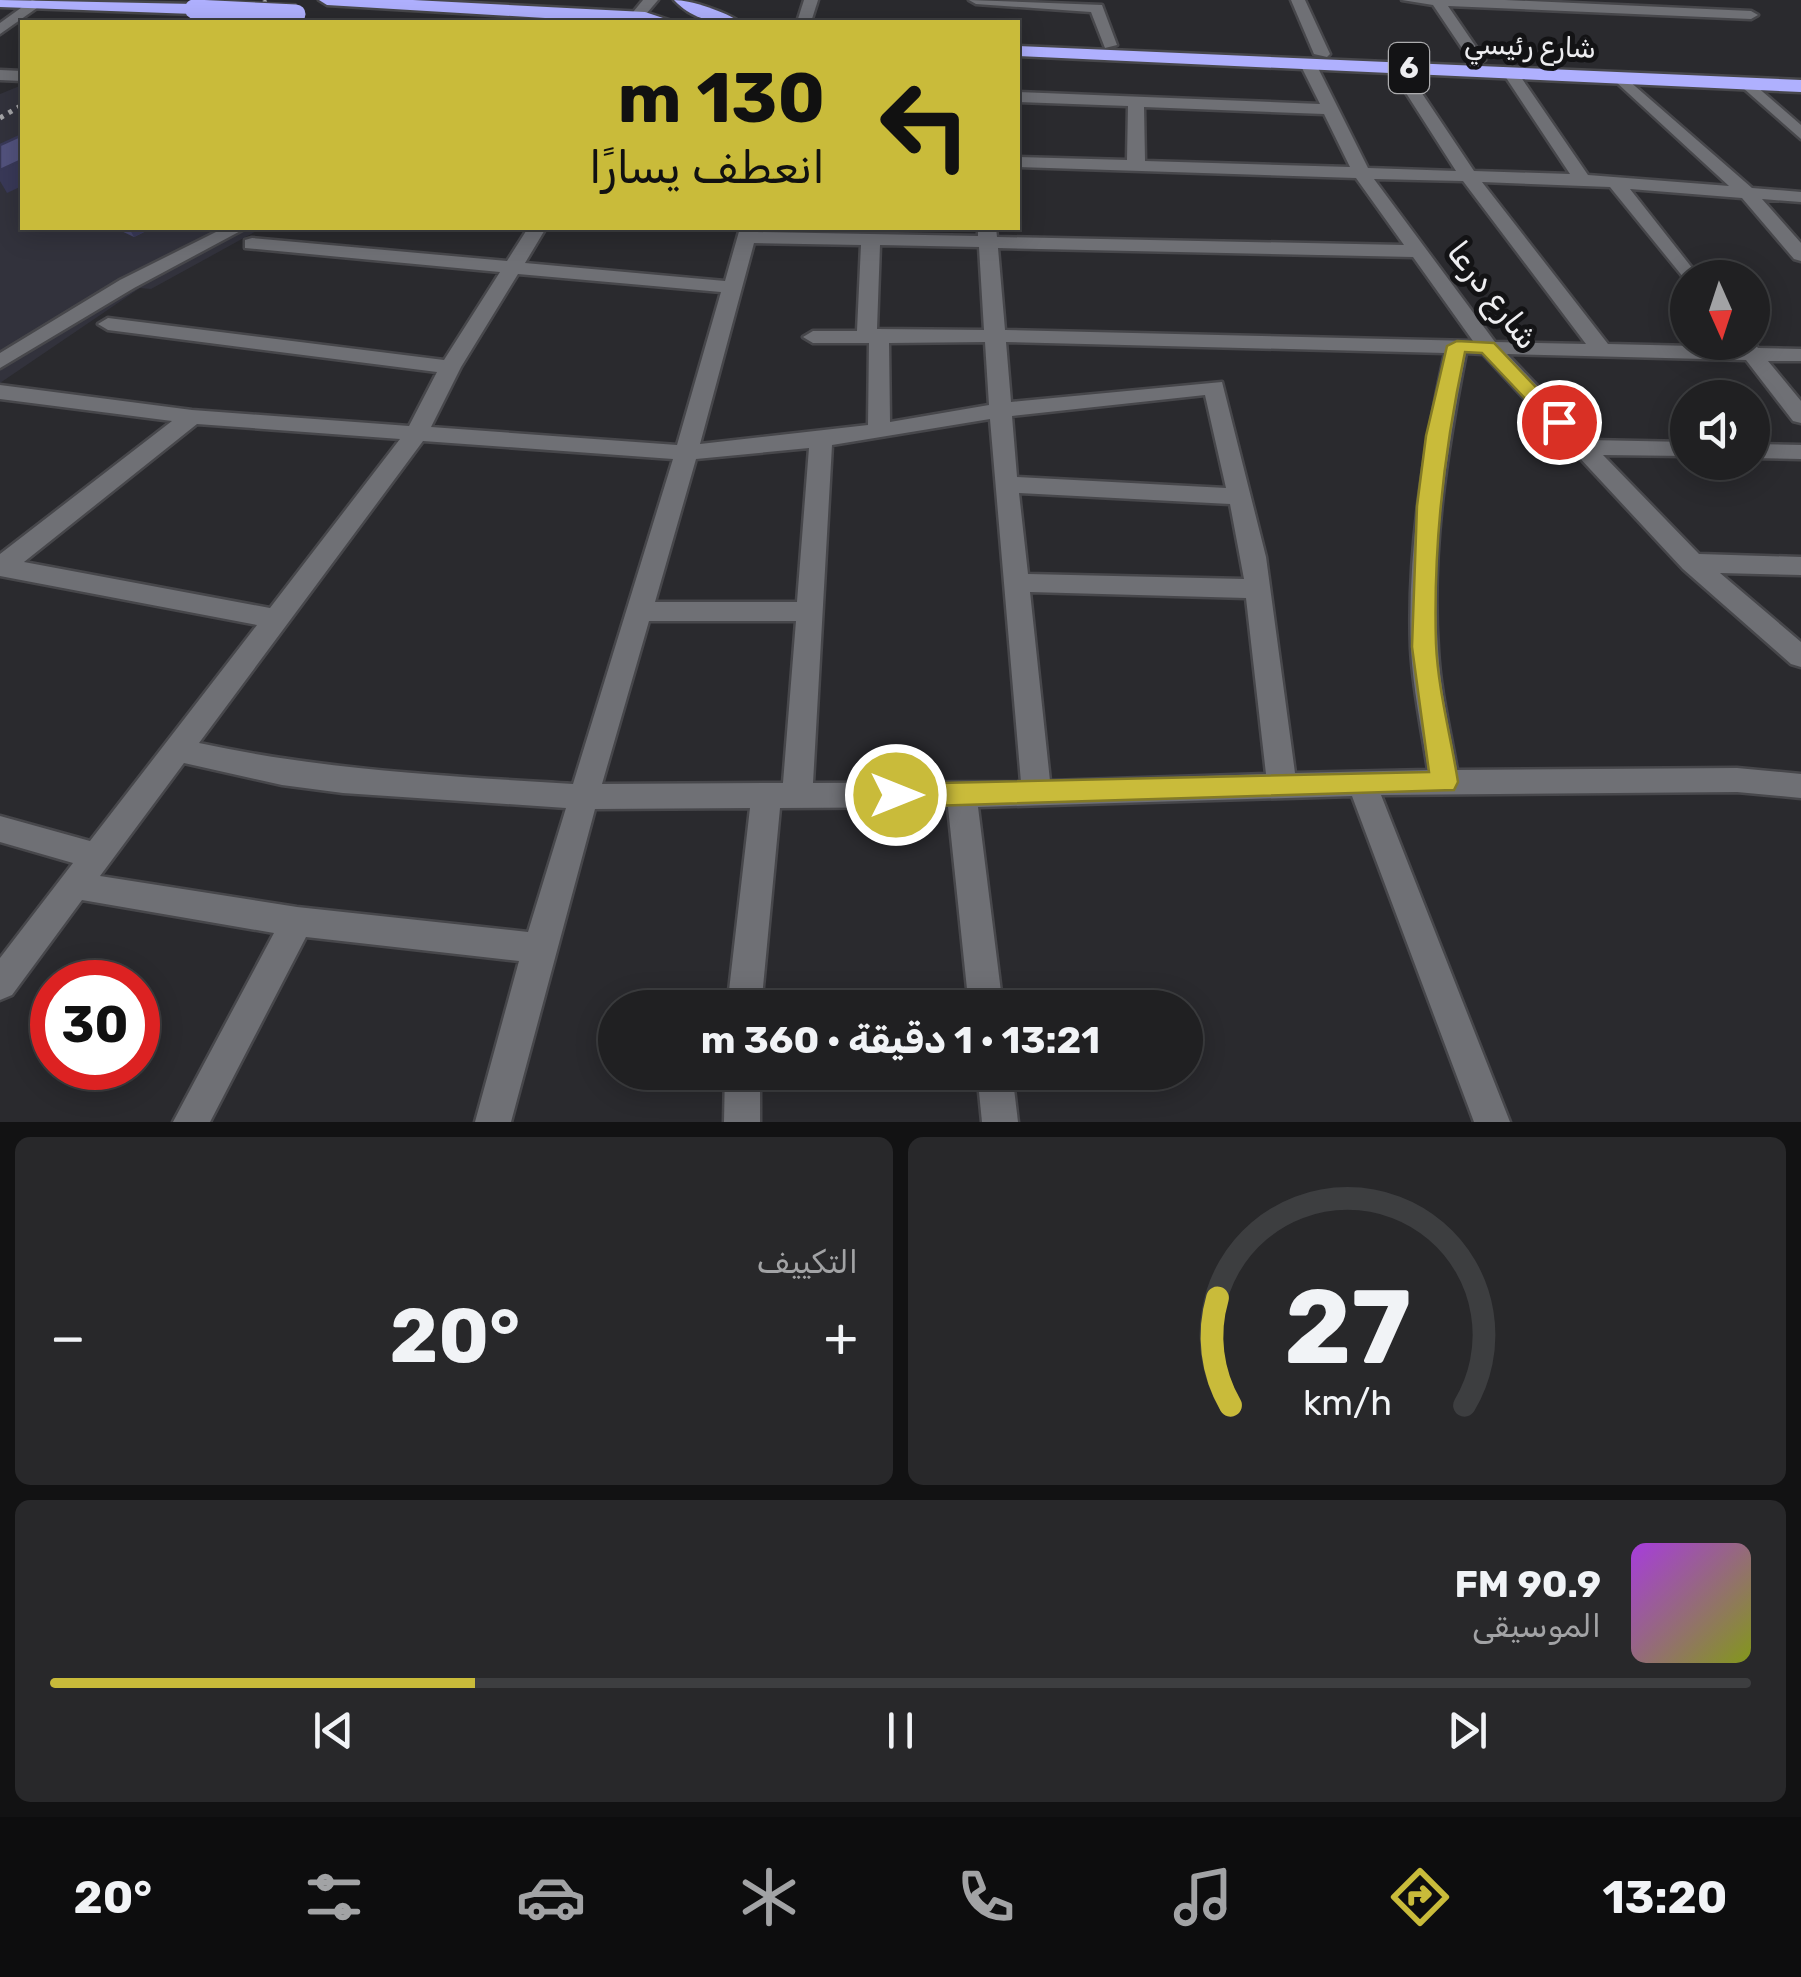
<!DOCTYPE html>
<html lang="ar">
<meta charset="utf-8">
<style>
:root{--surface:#202022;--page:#28282a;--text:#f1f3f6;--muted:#a2a3a5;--line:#3d3e40;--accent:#c9bb3a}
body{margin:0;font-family:Rubik,Vazirmatn,sans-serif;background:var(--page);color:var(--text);direction:rtl;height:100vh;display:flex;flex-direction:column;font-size:38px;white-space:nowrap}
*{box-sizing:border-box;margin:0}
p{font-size:32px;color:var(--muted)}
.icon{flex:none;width:55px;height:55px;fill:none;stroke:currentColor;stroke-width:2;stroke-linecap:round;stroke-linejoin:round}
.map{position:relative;height:1122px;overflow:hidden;direction:ltr}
.drawer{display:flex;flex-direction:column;gap:15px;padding:15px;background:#121213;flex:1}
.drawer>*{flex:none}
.top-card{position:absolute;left:20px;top:20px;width:1000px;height:210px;border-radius:0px;box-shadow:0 5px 25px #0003,0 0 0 2px var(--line);direction:rtl;background:#c9bb3a;color:#111;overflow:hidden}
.needle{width:65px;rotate:177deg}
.controls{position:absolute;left:1670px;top:260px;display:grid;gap:20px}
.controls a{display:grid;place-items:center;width:100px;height:100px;border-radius:50%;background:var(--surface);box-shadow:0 5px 25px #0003,0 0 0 2px var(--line);font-size:50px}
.speed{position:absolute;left:30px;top:960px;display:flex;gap:20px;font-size:50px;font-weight:700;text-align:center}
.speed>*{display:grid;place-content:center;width:130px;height:130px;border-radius:50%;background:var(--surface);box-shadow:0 5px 25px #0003,0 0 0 2px var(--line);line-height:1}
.speed .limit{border:15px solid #d22;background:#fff;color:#111}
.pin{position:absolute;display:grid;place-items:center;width:85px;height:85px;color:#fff;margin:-42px;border:5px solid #fff;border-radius:50%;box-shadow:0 2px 10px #0007}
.me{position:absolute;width:110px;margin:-55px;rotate:90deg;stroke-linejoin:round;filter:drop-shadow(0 0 8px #0008)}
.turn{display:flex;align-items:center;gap:35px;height:210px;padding:0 30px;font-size:45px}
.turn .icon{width:130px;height:130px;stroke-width:2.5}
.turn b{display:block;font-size:70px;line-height:85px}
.big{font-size:75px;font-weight:700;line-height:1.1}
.drawer .card{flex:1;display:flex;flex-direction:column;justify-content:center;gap:15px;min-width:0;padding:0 35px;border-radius:15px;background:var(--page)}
.drawer .dial{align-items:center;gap:0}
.dial svg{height:260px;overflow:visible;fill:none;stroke:var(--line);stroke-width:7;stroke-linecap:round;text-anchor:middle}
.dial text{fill:var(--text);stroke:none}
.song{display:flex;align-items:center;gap:30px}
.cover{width:120px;height:120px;border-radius:15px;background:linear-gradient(135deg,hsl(280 70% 55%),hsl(70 70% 35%))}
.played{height:10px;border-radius:5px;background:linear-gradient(90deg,var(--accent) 25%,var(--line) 25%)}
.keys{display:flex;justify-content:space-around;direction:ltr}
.heat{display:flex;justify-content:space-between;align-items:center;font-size:55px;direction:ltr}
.drawer .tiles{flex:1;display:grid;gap:15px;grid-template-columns:1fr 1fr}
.card:last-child{grid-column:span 2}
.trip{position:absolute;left:598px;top:990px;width:605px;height:100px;border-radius:50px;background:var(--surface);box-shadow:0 5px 25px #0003,0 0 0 2px var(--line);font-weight:700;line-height:100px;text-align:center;direction:rtl}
.tab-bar{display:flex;height:160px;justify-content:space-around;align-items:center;background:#0d0d0e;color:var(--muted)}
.tab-bar .icon{width:70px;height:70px}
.tab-bar .active{color:var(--accent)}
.tab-bar b{font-size:45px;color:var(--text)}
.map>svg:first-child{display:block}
.built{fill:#32323c}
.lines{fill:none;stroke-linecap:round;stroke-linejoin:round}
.minor-casing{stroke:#47474b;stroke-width:5}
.highway-casing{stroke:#47474b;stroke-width:5}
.minor{fill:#6f7075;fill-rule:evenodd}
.highway{fill:#afb0fe;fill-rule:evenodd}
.rail{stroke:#a4a4a7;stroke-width:5;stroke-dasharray:4 6;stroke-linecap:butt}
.highway-bridge-casing{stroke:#47474b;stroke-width:22;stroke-linecap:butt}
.highway-bridge{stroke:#afb0fe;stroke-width:19}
.wall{fill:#47476c}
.shaded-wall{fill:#393958}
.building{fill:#52527d;stroke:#393958;stroke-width:2.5}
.route{fill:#c9bb3a;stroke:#837a26;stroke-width:2.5}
.labels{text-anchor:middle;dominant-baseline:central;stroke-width:10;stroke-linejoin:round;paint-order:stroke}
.far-street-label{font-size:28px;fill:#ededf0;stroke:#131315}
.shield{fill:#131315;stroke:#acacae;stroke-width:2.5}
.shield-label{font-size:30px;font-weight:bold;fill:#ededf0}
.street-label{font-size:32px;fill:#ededf0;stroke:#131315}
</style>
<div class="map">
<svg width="1801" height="1122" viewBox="0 0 1801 1122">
<rect width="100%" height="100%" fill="#2a2a2e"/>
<polygon class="built" points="22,85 22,228 262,228 151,289 140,288 0,383 0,94"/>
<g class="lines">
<defs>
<g id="minor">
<polygon points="32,0 44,3 0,34 0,23"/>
<polygon points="643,0 658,0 641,20 631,20 629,17"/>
<polygon points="804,0 818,0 811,22 797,22"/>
<polygon points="969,0 1102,5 1117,45 1105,48 1091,12 976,4"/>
<polygon points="1291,0 1305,0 1330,54 1327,57 1314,54"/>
<polygon points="1402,0 1505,0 1751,11 1758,15 1751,19 1448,6 1485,60 1477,65 1472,63 1433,5"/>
<path d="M 1308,59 L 1316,64 L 1368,168 L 1456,171 L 1390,68 L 1398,63 L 1403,65 L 1474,171 L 1570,174 L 1503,73 L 1511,68 L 1516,70 L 1588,175 L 1729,186 L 1615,81 L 1615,75 L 1620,73 L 1752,188 L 1801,192 L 1801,202 L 1762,199 L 1801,243 L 1801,261 L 1794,259 L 1742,198 L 1630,189 L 1700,278 L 1688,278 L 1688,283 L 1610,187 L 1482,182 L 1608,344 L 1736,347 L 1736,342 L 1752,341 L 1758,348 L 1801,349 L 1801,361 L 1768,361 L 1801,401 L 1801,423 L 1793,421 L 1746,360 L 1507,354 L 1589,440 L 1688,442 L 1688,456 L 1603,455 L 1699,554 L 1801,557 L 1801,575 L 1720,573 L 1801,642 L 1801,667 L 1791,664 L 1683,569 L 1483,354 L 1466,353 C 1447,450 1431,551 1438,649 C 1440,690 1450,730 1457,770 L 1737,768 L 1801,774 L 1801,798 L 1737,792 L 1381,795 L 1510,1122 L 1474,1122 L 1352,796 L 978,807 L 1003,1008 L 969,1008 L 948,807 L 780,808 L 761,1008 L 727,1008 L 750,808 L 595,809 L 511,1122 L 475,1122 L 519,961 L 306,937 L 210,1122 L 173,1122 L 274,933 L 82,900 L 12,995 L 0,1000 L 0,958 L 73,863 L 0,842 L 0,816 L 90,841 L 257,625 L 0,576 L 0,554 L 172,421 L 0,399 L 0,385 L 192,410 L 409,426 L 437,372 L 108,330 L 98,324 L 108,318 L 444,360 L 500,272 L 245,248 L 245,240 L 252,238 L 507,261 L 528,228 L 546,228 L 525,263 L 725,281 L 740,228 L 758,228 L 757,232 L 978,236 L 978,228 L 996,228 L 997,237 L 1404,245 L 1356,178 L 1018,167 L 1018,157 L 1127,160 L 1128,106 L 1018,102 L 1018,92 L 1320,104 L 1300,64 ZM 1144,107 L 1324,114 L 1350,167 L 1145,161 ZM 1374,179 L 1463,181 L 1586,344 L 1495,342 ZM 754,243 L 861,245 L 857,331 L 813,331 L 803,337 L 813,343 L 869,343 L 868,425 L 700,444 ZM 880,245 L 979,247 L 984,330 L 877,329 ZM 998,248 L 1413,257 L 1473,341 L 1005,330 ZM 518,274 L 721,292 L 677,445 L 431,427 L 461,367 ZM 985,342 L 989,405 L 890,422 L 889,343 ZM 1006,342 L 1445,353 C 1424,449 1407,550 1411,649 C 1413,690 1422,730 1428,770 L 1295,773 L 1266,557 L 1222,382 L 1011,402 ZM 1205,395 L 1226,488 L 1017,477 L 1012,416 ZM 990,419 L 1021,782 L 813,783 L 832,445 ZM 197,424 L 400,439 L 270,608 L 24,562 ZM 423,441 L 673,459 L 573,784 C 447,776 323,770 199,743 ZM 809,448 L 797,602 L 655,602 L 696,459 ZM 1019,493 L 1230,504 L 1244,579 L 1028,574 ZM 1030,592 L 1246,598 L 1266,774 L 1050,781 ZM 649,621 L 796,621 L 783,783 L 602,784 ZM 184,763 L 282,785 L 343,793 L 566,808 L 528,932 L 297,907 L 100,876 Z"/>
<polygon points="0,70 22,71 22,81 0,80"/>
<polygon points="1748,79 1801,125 1801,139 1742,87 1740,84"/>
<polygon points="224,228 246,228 134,288 0,368 0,353 120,280"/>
<polygon points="1752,444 1801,445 1801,459 1752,458"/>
<polygon points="725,1072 760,1072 760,1122 724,1122"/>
<polygon points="977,1072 1012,1072 1018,1122 982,1122"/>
</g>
<g id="highway">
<polygon points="0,0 194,4 203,9 194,14 0,7"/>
<polygon points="319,0 413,0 645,12 675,22 611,22 327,5"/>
<path d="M 674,0 C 691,0 726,12 740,22 C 713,23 693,20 674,0 Z"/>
<polygon points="1018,46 1801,80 1801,92 1018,56"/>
</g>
</defs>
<use href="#minor" class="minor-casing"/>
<use href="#highway" class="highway-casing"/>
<use href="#minor" class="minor"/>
<use href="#highway" class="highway"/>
<g class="rail">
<polyline points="217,22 271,0"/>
<polyline points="0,118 22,105"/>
</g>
<defs>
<polyline id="highway-bridge" points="194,9 296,14"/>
</defs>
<use href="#highway-bridge" class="highway-bridge-casing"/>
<use href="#highway-bridge" class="highway-bridge"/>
</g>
<polygon class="wall" points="115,228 152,228 134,237"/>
<g class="shaded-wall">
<polygon points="22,160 22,186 7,193 0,181 0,170"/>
<polygon points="129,228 152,228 134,237"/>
</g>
<polygon class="building" points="22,135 22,160 0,170 0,145"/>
<path class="route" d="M 1457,341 L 1494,343 L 1569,422 L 1559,429 L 1552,427 L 1482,353 L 1465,352 C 1444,449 1433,545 1436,644 C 1438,690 1451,737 1458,782 L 1454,790 L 896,807 L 886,803 L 883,795 L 886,787 L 896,784 L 1429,772 L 1412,647 L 1417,506 L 1426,436 L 1447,346 Z"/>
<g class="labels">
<g class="far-street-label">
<text transform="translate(1530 46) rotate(2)">شارع رئيسي</text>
</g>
<rect class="shield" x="1389" y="43" width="40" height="50" rx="8"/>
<g class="shield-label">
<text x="1409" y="68">6</text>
</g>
<g class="street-label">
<text transform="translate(1493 295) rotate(52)">شارع درعا</text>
</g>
</g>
</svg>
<div class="controls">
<a><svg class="needle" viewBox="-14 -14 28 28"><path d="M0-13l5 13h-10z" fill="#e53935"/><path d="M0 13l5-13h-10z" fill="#a2a3a5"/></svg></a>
<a><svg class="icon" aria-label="sound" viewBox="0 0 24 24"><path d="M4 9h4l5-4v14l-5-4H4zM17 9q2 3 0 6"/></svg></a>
</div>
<div class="speed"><div class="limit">30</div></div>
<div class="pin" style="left:1559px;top:422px;background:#d93025"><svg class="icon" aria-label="arrive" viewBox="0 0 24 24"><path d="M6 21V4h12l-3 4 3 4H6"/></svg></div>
<svg class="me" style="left:896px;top:795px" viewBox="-20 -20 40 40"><circle r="17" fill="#c9bb3a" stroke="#fff" stroke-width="3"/><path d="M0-11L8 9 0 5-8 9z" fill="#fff"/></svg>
<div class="trip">13:21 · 1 دقيقة · 360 m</div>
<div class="top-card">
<div class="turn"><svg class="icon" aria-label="left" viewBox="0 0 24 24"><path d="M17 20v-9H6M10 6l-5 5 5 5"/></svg><div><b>130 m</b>انعطف يسارًا</div></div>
</div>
</div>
<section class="drawer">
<div class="tiles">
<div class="card dial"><svg viewBox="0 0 100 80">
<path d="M14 69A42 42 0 1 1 86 69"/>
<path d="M14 69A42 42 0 0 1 10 36" stroke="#c9bb3a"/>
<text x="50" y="56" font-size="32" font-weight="700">27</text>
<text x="50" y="72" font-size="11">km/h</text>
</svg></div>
<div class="card"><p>التكييف</p>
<div class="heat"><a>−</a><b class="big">20°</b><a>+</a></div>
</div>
<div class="card">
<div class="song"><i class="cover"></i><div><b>90.9 FM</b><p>الموسيقى</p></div></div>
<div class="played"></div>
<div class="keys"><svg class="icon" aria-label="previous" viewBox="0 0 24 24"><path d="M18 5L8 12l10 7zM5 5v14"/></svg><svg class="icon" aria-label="pause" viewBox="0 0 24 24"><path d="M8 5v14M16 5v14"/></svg><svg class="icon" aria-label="next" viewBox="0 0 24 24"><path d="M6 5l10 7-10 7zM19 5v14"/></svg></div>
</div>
</div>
</section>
<nav class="tab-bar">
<b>13:20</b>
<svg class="icon active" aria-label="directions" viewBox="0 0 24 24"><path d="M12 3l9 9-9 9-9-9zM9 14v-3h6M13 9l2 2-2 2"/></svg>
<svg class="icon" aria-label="music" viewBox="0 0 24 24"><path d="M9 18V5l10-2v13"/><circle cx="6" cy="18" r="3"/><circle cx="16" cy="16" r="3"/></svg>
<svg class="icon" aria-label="phone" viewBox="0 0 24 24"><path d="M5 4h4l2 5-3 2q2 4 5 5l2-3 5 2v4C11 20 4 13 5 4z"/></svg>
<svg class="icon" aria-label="climate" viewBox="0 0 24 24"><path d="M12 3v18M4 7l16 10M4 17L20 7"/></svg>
<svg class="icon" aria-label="car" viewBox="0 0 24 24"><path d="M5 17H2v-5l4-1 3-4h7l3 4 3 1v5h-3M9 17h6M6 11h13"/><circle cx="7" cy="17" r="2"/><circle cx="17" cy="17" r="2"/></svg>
<svg class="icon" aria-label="filters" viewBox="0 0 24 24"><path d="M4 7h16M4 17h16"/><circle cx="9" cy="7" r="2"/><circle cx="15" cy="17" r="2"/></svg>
<b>20°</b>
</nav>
